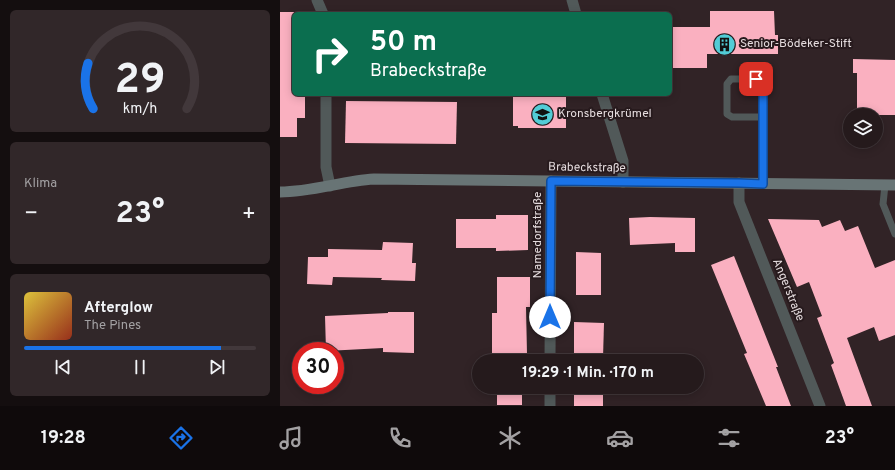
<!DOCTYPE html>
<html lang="de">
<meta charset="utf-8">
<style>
:root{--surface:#251a1c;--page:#312729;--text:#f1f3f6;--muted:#a3a1a3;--line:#42383b;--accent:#1a73e8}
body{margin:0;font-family:Overpass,sans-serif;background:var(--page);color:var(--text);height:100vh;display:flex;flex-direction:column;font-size:15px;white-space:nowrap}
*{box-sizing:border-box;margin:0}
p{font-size:13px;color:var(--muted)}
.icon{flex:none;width:22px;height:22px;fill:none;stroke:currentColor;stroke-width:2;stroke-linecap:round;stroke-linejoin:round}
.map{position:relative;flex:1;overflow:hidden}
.sheet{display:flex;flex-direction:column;gap:10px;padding:10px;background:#140e0f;width:280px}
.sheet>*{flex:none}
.hud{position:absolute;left:12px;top:12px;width:380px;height:84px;border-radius:6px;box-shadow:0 2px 10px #0003,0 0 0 1px var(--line);background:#0b6e4f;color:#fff;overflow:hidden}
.controls{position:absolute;left:563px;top:108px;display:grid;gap:8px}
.controls a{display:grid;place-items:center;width:40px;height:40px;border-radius:50%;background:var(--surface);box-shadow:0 2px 10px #0003,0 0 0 1px var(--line);font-size:20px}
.speed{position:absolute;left:12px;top:342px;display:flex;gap:8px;font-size:20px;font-weight:700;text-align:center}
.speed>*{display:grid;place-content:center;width:52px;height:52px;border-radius:50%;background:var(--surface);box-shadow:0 2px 10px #0003,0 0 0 1px var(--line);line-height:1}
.speed .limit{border:6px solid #d22;background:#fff;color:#111}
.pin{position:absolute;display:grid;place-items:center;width:34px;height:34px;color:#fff;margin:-17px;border-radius:8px;box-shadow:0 2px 6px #0006}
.me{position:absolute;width:44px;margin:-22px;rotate:0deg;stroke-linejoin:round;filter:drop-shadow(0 0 3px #0008)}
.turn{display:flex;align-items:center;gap:14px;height:84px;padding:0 12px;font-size:18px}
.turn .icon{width:52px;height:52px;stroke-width:2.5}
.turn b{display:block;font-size:28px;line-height:34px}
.big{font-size:30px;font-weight:700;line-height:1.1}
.sheet .widget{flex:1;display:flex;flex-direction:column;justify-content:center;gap:6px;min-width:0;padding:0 14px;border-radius:6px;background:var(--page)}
.sheet .dial{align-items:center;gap:0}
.dial svg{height:104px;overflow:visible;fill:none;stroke:var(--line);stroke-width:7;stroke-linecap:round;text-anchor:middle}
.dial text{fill:var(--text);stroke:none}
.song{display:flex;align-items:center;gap:12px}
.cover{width:48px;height:48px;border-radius:6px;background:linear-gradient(135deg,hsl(50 70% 55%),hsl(10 70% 35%))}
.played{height:4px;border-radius:2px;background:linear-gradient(90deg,var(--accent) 85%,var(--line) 85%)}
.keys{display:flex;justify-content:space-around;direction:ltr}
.heat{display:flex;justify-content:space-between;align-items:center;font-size:22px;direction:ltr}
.trip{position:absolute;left:192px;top:354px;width:232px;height:40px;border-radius:20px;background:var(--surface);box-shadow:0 2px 10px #0003,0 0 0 1px var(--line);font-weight:700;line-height:40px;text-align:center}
.tabs{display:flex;height:64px;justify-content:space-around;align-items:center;background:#0f0a0b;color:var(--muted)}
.tabs .icon{width:28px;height:28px}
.tabs .current{color:var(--accent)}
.tabs b{font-size:18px;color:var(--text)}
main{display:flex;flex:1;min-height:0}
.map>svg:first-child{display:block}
.building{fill:#fab0c0}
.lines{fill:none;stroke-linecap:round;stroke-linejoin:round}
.service{stroke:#515959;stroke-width:7}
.minor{stroke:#515959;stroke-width:11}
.secondary{stroke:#687475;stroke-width:11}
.route-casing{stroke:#114b97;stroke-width:10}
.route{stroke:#1a73e8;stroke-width:7}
.labels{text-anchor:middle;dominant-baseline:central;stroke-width:4;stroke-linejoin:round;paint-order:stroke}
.poi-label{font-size:12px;fill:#e5dcde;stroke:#271a1d;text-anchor:start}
.street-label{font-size:12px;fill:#e5dcde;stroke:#271a1d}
</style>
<main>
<section class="sheet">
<div class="widget dial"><svg viewBox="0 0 100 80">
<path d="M14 69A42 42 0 1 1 86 69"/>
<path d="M14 69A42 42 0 0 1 10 34" stroke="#1a73e8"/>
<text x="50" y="56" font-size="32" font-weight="700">29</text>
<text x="50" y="72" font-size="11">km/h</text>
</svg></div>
<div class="widget"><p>Klima</p>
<div class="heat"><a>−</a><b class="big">23°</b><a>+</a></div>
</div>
<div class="widget">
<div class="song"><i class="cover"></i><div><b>Afterglow</b><p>The Pines</p></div></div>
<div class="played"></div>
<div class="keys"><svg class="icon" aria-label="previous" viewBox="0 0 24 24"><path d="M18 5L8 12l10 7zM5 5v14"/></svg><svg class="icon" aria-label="pause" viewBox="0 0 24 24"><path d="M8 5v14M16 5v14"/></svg><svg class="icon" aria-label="next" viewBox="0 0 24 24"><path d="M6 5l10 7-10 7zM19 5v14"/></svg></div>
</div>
</section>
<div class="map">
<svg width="615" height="406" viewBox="0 0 615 406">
<rect width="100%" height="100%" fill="#312326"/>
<g class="building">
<polygon points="430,11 494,11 495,35 498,35 498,54 427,54 427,68 390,68 390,27 430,27"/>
<polygon points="0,12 14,12 14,94 25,94 25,118 17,118 17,137 0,137"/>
<polygon points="573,59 615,60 615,115 577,115 577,73 573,73"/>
<polygon points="233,94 268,94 268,97 286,97 286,128 238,128 238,126 233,126"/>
<polygon points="66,101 177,102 176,144 65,143"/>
<polygon points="216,215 248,215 248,250 216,251 216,248 176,248 176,219 216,219"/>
<polygon points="370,217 415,218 415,252 395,252 395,243 350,245 349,218"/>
<polygon points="488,219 539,220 542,227 560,220 565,231 578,226 595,268 615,260 615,335 599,341 594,327 567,338 592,406 566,406 551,365 554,363 537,318 542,316 529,282 517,287"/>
<polygon points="103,242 133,243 132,263 136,263 135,281 101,280 102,278 53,277 52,285 27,284 28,257 48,257 48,249 102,250"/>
<polygon points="296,252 321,253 321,295 296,295"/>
<polygon points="454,256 498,367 496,367 511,406 486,406 464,354 467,353 431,265"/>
<polygon points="217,277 250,277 250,307 246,307 247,354 212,354 212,313 217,313"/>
<polygon points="108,312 134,312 134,353 103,352 103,348 46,351 45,316 108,313"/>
<polygon points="294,322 324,323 323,358 294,357"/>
<rect x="217" y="387" width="25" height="18"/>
<rect x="294" y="387" width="29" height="19"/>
</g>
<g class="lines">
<g class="service">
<path d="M 483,184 L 483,86 C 482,81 480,80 476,79 L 451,79 L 447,84 L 447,114 L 452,117 L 483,117"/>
<polyline points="605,185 603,204 615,234"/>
</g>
<g class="minor">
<polyline points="37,0 43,14"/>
<polyline points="292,0 296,14"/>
<polyline points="46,94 46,167 50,186"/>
<polyline points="322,94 343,161 343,182"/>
<polyline points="459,183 459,202 540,406"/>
<polyline points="270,361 271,181"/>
<polyline points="270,406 270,387"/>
</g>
<path class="secondary" d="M 0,192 C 32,192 62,181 94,179 L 615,185"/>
</g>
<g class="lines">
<defs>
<polyline id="route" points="270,317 271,181 459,183 483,184 483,86 480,80 476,79"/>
</defs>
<use href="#route" class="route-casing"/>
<use href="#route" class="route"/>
</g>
<defs>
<symbol id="building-disc" viewBox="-11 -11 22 22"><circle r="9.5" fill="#52ccd6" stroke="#271a1d"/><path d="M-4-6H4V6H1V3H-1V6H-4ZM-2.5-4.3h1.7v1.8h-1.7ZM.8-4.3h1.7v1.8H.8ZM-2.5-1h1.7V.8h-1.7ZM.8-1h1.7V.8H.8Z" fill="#111"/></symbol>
<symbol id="school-disc" viewBox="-11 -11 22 22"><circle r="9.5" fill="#52ccd6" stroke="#271a1d"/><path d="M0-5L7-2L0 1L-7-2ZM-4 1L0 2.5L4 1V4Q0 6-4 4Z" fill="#111"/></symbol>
</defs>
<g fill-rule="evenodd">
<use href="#building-disc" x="432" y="32" width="25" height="25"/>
<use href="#school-disc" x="250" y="102" width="25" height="25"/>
</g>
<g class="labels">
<g class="poi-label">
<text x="460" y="44">Senior-Bödeker-Stift</text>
<text x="278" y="114">Kronsbergkrümel</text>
</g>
<g class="street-label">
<text transform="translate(307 168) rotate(1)">Brabeckstraße</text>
<text transform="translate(258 235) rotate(-90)">Namedorfstraße</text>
<text transform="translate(508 290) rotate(68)">Angerstraße</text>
</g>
</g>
</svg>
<div class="controls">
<a><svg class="icon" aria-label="layers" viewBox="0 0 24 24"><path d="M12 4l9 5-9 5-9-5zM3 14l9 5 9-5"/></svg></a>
</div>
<div class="speed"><div class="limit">30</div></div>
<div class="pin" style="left:476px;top:79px;background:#d93025"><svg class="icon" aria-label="arrive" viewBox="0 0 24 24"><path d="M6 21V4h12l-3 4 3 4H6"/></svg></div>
<svg class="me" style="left:270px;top:317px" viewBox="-20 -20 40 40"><circle r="19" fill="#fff"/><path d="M0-13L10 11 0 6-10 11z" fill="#1a73e8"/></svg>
<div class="trip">19:29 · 1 Min. · 170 m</div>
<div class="hud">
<div class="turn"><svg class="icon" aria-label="right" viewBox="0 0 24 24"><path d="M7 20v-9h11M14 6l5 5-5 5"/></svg><div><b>50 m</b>Brabeckstraße</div></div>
</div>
</div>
</main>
<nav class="tabs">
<b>19:28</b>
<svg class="icon current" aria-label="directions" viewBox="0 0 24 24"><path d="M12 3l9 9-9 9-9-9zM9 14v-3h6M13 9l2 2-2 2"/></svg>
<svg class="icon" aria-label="music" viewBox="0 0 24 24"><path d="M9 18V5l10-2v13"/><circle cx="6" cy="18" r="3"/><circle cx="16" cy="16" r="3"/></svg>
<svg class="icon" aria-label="phone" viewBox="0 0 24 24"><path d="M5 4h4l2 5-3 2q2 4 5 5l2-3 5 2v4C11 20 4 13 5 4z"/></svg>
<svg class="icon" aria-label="climate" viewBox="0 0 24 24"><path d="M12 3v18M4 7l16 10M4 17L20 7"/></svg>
<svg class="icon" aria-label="car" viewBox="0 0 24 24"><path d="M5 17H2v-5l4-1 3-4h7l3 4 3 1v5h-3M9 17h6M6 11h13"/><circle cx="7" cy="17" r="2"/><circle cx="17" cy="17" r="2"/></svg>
<svg class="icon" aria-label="filters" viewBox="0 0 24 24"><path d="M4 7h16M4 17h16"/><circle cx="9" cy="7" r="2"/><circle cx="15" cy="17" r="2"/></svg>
<b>23°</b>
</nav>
